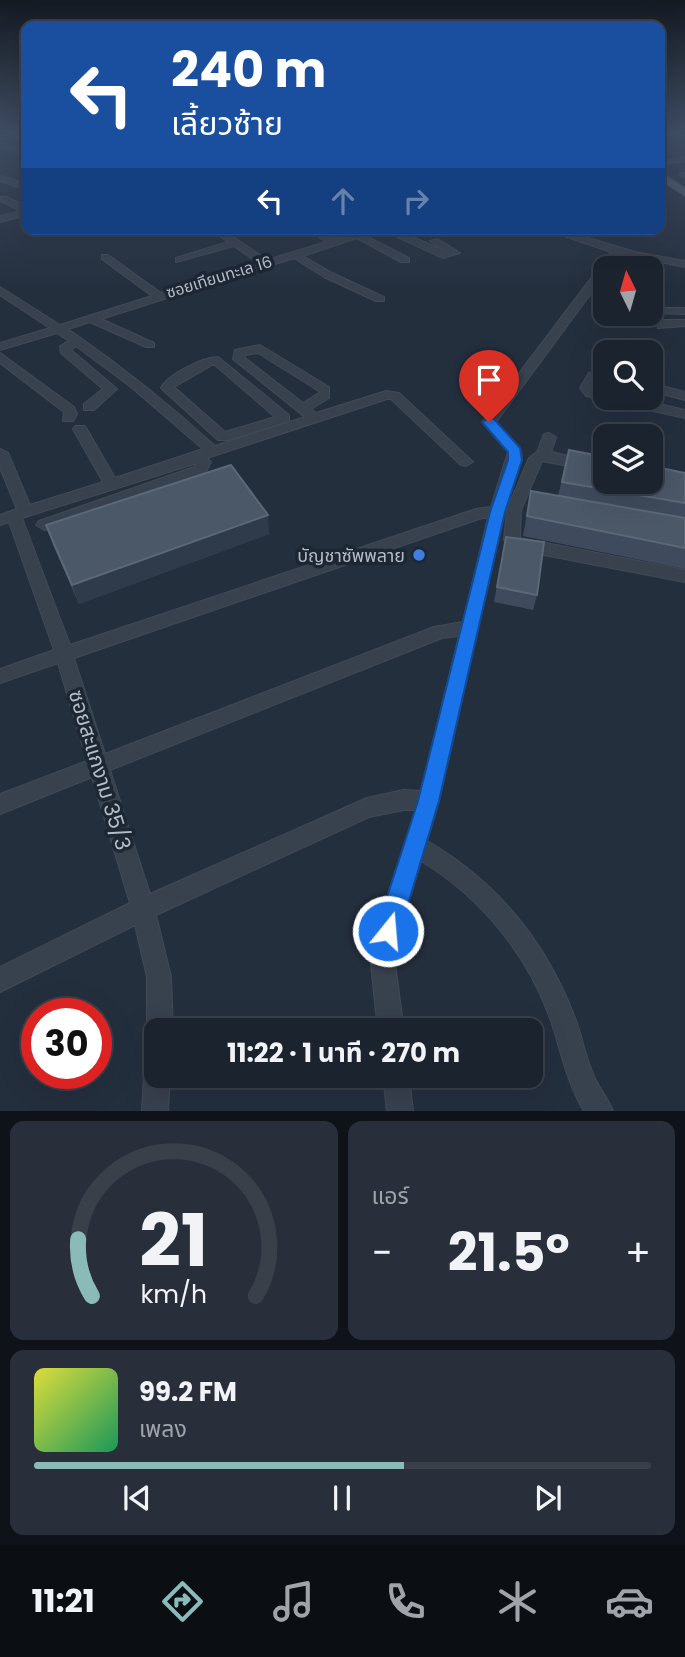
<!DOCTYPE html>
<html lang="th">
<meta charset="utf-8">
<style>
:root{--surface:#1b232e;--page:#282f3a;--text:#f1f3f6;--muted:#a0a4aa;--line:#39404a;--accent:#8bbbb9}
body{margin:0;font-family:Poppins,"Noto Sans Thai",sans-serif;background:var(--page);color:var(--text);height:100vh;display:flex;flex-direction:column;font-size:26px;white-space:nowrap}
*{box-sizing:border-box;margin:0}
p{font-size:23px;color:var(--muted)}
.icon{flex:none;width:38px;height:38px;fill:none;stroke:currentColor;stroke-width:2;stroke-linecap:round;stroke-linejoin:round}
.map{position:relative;height:1111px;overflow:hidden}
.details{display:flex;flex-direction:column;gap:10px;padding:10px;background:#0f1319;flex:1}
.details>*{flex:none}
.top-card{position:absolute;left:21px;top:21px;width:644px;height:214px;border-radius:14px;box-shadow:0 7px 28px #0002,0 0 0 2px var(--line);background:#1a4fa0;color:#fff;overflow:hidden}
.needle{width:46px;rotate:355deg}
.controls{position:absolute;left:593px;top:256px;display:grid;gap:14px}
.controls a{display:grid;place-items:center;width:70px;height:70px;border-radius:14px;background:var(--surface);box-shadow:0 7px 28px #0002,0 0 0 2px var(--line);font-size:35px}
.speed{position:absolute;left:21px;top:998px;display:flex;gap:14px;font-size:35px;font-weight:700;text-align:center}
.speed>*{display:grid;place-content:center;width:91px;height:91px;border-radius:50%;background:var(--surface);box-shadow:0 7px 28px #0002,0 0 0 2px var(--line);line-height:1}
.speed .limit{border:10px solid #d22;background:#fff;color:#111}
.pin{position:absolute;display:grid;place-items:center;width:60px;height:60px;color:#fff;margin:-72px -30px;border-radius:50% 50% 50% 0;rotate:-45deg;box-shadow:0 0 7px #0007}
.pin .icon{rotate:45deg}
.me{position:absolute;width:77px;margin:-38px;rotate:17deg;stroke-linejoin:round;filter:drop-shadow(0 0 5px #0008)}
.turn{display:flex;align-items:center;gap:24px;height:147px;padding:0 35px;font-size:32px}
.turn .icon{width:91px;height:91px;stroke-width:2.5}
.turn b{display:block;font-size:49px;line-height:60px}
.lanes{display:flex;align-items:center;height:66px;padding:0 35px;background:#0003;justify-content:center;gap:35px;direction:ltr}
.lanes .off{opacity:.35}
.big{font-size:52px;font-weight:700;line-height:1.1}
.details .widget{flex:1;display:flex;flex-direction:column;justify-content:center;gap:10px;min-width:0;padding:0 24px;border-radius:14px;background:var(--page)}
.details .dial{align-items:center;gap:0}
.dial svg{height:182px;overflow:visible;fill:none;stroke:var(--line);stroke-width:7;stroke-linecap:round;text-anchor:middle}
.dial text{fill:var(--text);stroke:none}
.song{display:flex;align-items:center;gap:21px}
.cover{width:84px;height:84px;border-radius:10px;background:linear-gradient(135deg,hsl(60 70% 55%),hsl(150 70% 35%))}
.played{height:7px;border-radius:4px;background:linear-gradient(90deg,var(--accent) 60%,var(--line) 60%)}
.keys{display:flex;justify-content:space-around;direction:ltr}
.heat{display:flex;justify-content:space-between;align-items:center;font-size:38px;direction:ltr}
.details .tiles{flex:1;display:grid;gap:10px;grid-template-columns:1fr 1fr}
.widget:last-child{grid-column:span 2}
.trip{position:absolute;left:144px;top:1018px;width:399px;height:70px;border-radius:14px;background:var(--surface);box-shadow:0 7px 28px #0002,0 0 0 2px var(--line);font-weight:700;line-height:70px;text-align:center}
.tabs{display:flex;height:112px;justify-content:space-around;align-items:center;background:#0b0e12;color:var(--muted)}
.tabs .icon{width:49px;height:49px}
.tabs .active{color:var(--accent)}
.tabs b{font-size:32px;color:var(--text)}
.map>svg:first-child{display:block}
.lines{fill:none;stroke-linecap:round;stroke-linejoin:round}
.minor-casing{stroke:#414a57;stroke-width:2}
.major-casing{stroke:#414a57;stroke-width:2}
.minor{fill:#38414e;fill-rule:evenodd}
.major{fill:#56606e;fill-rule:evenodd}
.wall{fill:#3f4b5c}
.shaded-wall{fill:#2f3b4b}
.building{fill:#4b5868;stroke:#5c6777;stroke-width:2}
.route{fill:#1a73e8;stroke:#114b97;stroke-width:2}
.shop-dot{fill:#3f7fe0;stroke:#1d2633;stroke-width:2.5}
.labels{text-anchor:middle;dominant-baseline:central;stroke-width:7;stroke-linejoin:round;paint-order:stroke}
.far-street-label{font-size:16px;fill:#b4bcc9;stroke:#1d2633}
.poi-label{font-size:18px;fill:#b4bcc9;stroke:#1d2633;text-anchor:end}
.near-street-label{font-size:21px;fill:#b4bcc9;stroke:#1d2633}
</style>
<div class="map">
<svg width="685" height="1111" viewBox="0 0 685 1111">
<rect width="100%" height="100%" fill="#242f3e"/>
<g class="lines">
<defs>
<g id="minor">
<polygon points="663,132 681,132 660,137 660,133"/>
<rect x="0" y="135" width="26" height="4"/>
<polygon points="0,143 26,151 26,155 0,147"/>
<polygon points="685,157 685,161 665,164 661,162"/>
<polygon points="683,173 685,173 685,177 679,175"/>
<polygon points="0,176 20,182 21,184 17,187 0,181"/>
<polygon points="1,197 7,197 26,207 26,215 0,222 0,216 21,211 1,201"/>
<path d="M 211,229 L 222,229 L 267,260 L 326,242 L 308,229 L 319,229 L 335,239 L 368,229 L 394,229 L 447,252 L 430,241 L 438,239 L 460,253 L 443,258 L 382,230 L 366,236 L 409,258 L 409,262 L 401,262 L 357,238 L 303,256 L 332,273 L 384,297 L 384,301 L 376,301 L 324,277 L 294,258 L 101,319 L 154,343 L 154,347 L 146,347 L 90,322 L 68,329 C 117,363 169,404 215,446 L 305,417 L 233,359 L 235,350 L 260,345 L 329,387 L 329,398 L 311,409 L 316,413 L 386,391 L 399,393 L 473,462 L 466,466 L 461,465 L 391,399 L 387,399 L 207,458 L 211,462 L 205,473 L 49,529 L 44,530 L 36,525 L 39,521 L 194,467 L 197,463 L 22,518 L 70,645 L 476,509 L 491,507 L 508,452 L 482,422 L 611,252 L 544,229 L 558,229 L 635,252 L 685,261 L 685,267 L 620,254 L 610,268 L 606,268 L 606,273 L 496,422 L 520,448 L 522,456 L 504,512 L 439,801 L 427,841 C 498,882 546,942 575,1018 C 582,1036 585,1056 593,1074 C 598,1087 608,1098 613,1111 L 584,1111 C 567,1083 561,1051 551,1021 C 528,955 481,897 421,861 L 400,931 L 395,964 L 404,1031 L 378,1031 L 371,964 L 376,931 L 416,810 L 404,810 L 369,817 L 156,915 L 171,977 L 173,1031 L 156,1031 L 156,1042 L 151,1040 L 147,1031 L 147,977 L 135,925 L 0,992 L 0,967 L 130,903 L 92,777 L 0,814 L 0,794 L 87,761 L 58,663 L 0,683 L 0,669 L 54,650 L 9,522 L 0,525 L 0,515 L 17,509 L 0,468 L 0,449 L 8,453 L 30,505 L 103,482 L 73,429 L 75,426 L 85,426 L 115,478 L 203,449 L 131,387 L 76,346 L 71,350 L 117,389 L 94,410 L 84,410 L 84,404 L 103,389 L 61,353 L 60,346 L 69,341 L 57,333 L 0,350 L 0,343 L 50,328 L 0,295 L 0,287 L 60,325 L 152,296 L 102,259 L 102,255 L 108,255 L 161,293 L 258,263 L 234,246 L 176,262 L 176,258 L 228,242 ZM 258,353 L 319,391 L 319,393 L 303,403 L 245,358 L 245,355 ZM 482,518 L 488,518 L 463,622 L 434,627 L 105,754 L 74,658 ZM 459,636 L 421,791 L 404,790 L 367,798 L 150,894 L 110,770 L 442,638 Z"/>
<polygon points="613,229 627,229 629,231 624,234"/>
<polygon points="656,308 685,308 685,314 652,313 651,310"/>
<polygon points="663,320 685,320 685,326 658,328 657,323"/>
<polygon points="606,349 611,352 606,352 606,370 592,388 594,390 606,392 606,397 629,397 685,410 685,418 586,396 580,388 589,373 593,372 600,353"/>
<polygon points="0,353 74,407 77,414 73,421 63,421 64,412 0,363"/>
<polygon points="651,356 655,357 657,363 651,367"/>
<path d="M 218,357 L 289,415 L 289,421 L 228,440 L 218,440 L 161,388 C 167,375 203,357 218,357 ZM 212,365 L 215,365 L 275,417 L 225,432 L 174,387 Z"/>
<polygon points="651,383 685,392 685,400 651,391"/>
<polygon points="549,433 556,437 551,452 606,464 606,473 542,461 521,510 520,538 685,570 685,582 518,550 513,549 504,540 507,510 529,458 537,452 544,434"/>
<polygon points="156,1063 156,1076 170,1076 168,1111 142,1111 144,1076 148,1067"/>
<polygon points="383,1076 409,1076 413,1111 387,1111"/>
</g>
<polygon id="major" points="660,172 685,188 685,196 660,180"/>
</defs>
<use href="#minor" class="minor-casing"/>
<use href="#major" class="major-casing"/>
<use href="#minor" class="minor"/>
<use href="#major" class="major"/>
</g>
<g class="wall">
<polygon points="569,450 685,473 685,569 523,536 531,491 558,496"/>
<polygon points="46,525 269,534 79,604 53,545"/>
<polygon points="506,537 537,595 533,610 494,602"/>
</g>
<polygon class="shaded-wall" points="268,515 269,534 79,604 72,585"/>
<g class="building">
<polygon points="569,450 606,457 606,481 651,481 651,466 685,473 685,503 562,482"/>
<polygon points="231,465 268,515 72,585 46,525"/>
<polygon points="531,491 685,518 685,548 527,516"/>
<polygon points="506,537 544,542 537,595 497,587"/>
</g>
<linearGradient id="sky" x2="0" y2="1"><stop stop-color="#141a22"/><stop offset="0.46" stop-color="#3f4d63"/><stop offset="1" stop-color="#3f4d63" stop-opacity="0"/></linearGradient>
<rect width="685" height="288" fill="url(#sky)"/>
<polygon class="route" points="489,418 494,419 520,448 522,460 505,512 439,801 400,931 396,939 388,943 380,939 376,931 418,801 490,512 508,460 508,452 482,422"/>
<circle class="shop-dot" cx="419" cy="555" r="7"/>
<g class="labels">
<g class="far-street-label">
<text transform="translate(219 277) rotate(-17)">ซอยเทียนทะเล 16</text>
</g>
<g class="poi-label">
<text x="405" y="555">บัญชาซัพพลาย</text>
</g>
<g class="near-street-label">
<text transform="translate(100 770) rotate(73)">ซอยสะแกงาม 35/3</text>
</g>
</g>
</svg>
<div class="controls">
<a><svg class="needle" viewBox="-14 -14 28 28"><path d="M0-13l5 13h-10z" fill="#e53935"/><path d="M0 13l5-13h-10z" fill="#a0a4aa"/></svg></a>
<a><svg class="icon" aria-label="search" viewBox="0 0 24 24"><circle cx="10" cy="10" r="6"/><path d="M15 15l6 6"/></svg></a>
<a><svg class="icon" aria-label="layers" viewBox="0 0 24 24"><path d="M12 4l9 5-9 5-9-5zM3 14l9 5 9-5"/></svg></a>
</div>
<div class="speed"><div class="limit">30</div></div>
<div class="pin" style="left:489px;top:422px;background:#d93025"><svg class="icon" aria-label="arrive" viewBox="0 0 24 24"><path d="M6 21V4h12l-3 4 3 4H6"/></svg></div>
<svg class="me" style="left:388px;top:931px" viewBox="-20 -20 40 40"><circle r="17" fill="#1a73e8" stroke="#fff" stroke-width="3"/><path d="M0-11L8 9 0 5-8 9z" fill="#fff"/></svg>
<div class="trip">11:22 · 1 นาที · 270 m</div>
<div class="top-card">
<div class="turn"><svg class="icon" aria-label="left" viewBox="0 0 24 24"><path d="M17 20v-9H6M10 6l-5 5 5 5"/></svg><div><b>240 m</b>เลี้ยวซ้าย</div></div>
<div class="lanes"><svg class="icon" aria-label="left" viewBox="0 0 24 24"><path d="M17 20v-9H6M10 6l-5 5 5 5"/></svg><svg class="icon off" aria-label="ahead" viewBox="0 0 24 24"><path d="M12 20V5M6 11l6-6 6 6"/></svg><svg class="icon off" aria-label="right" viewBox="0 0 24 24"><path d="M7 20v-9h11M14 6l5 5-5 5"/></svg></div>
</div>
</div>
<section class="details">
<div class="tiles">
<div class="widget dial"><svg viewBox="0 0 100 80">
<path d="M14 69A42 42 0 1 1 86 69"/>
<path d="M14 69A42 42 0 0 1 8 44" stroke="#8bbbb9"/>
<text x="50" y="56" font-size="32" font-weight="700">21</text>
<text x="50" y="72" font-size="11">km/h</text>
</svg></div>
<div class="widget"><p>แอร์</p>
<div class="heat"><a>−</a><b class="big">21.5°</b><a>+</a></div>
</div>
<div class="widget">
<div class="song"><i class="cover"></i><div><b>99.2 FM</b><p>เพลง</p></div></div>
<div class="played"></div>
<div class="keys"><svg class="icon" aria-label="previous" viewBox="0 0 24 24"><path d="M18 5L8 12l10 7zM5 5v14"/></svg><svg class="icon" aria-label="pause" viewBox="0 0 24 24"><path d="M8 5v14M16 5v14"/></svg><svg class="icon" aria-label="next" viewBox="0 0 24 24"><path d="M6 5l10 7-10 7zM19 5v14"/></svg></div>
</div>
</div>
</section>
<nav class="tabs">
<b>11:21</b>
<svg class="icon active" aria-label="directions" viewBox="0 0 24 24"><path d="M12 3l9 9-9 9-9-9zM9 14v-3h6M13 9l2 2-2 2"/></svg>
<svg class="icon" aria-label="music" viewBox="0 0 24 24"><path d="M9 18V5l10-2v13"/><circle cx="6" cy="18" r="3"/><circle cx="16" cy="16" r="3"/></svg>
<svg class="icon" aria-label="phone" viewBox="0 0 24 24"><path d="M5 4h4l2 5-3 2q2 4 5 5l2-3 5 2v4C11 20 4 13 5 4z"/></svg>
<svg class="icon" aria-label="climate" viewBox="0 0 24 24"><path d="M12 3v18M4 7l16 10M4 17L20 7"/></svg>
<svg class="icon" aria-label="car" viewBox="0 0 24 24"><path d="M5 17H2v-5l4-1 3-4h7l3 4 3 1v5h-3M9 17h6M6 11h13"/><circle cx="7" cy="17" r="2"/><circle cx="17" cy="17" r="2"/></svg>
</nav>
